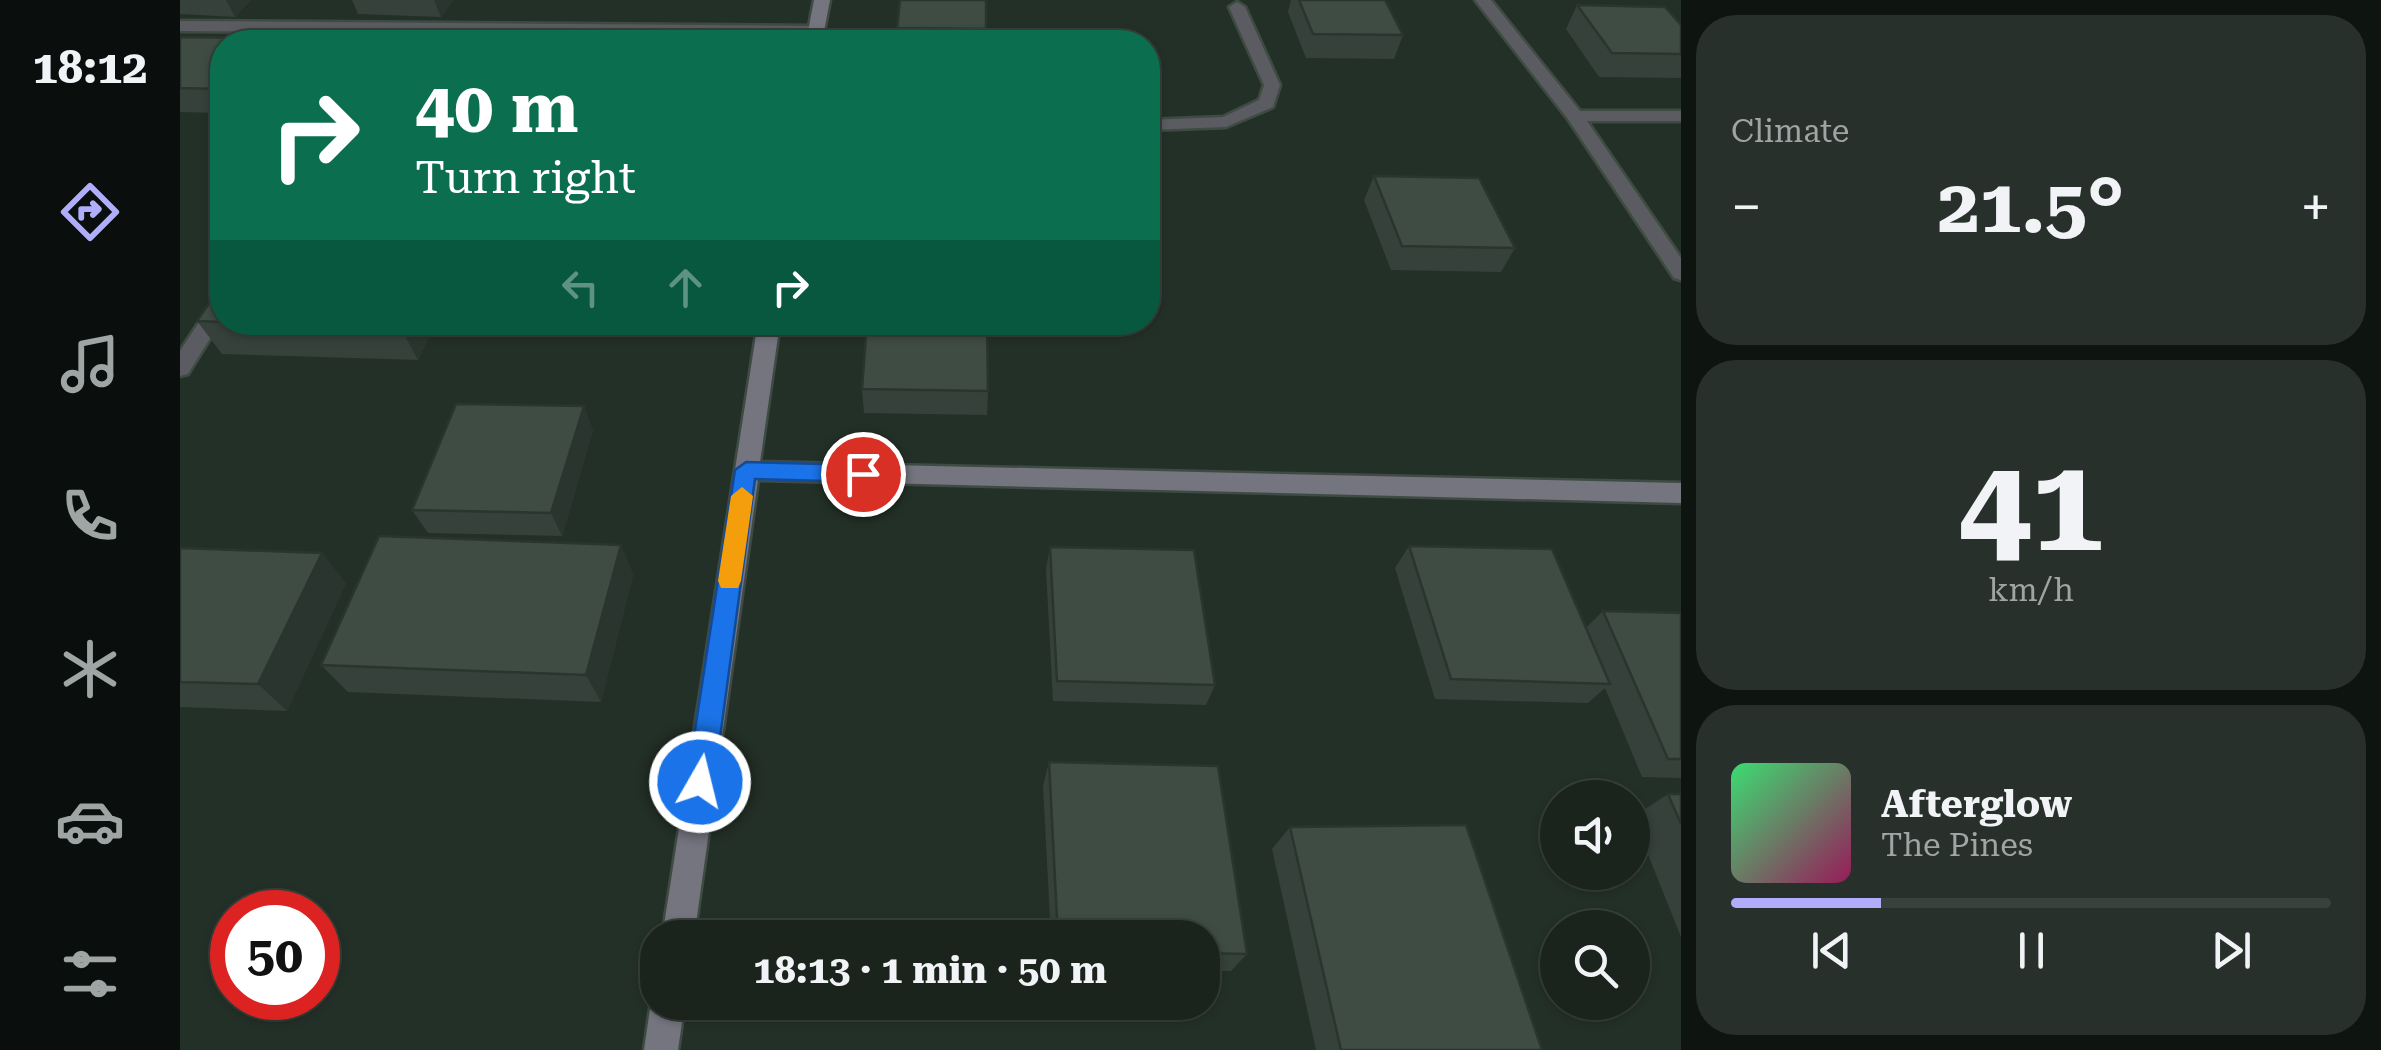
<!DOCTYPE html>
<meta charset="utf-8">
<style>
:root{--surface:#1a241d;--page:#27302a;--text:#f1f3f6;--muted:#9fa4a4;--line:#38413b;--accent:#b0aefa}
body{margin:0;font-family:"Roboto Serif",serif;background:var(--page);color:var(--text);height:100vh;display:flex;flex-direction:column;font-size:38px;white-space:nowrap}
*{box-sizing:border-box;margin:0}
p{font-size:32px;color:var(--muted)}
.icon{flex:none;width:55px;height:55px;fill:none;stroke:currentColor;stroke-width:2;stroke-linecap:round;stroke-linejoin:round}
.map{position:relative;flex:1;overflow:hidden}
.panel{display:flex;flex-direction:column;gap:15px;padding:15px;background:#0e1410;width:700px}
.panel>*{flex:none}
.top-card{position:absolute;left:30px;top:30px;width:950px;height:305px;border-radius:40px;box-shadow:0 2px 8px #0004,0 0 0 2px var(--line);background:#0b6e4f;color:#fff;overflow:hidden}
.fabs{position:absolute;left:1360px;top:780px;display:grid;gap:20px}
.fabs a{display:grid;place-items:center;width:110px;height:110px;border-radius:50%;background:var(--surface);box-shadow:0 2px 8px #0004,0 0 0 2px var(--line);font-size:50px}
.speed{position:absolute;left:30px;top:890px;display:flex;gap:20px;font-size:50px;font-weight:700;text-align:center}
.speed>*{display:grid;place-content:center;width:130px;height:130px;border-radius:50%;background:var(--surface);box-shadow:0 2px 8px #0004,0 0 0 2px var(--line);line-height:1}
.speed .limit{border:15px solid #d22;background:#fff;color:#111}
.pin{position:absolute;display:grid;place-items:center;width:85px;height:85px;color:#fff;margin:-42px;border:5px solid #fff;border-radius:50%;box-shadow:0 2px 10px #0007}
.me{position:absolute;width:110px;margin:-55px;rotate:8deg;stroke-linejoin:round;filter:drop-shadow(0 0 8px #0008)}
.turn{display:flex;align-items:center;gap:35px;height:210px;padding:0 40px;font-size:45px}
.turn .icon{width:130px;height:130px;stroke-width:2.5}
.turn b{display:block;font-size:70px;line-height:85px}
.lanes{display:flex;align-items:center;height:95px;padding:0 40px;background:#0003;justify-content:center;gap:50px;direction:ltr}
.lanes .off{opacity:.35}
.big{font-size:75px;font-weight:700;line-height:1.1}
.panel .tile{flex:1;display:flex;flex-direction:column;justify-content:center;gap:15px;min-width:0;padding:0 35px;border-radius:40px;background:var(--page)}
.panel .dial{align-items:center;gap:0}
.dial b{font-size:130px;line-height:1}
.song{display:flex;align-items:center;gap:30px}
.cover{width:120px;height:120px;border-radius:15px;background:linear-gradient(135deg,hsl(140 70% 55%),hsl(330 70% 35%))}
.played{height:10px;border-radius:5px;background:linear-gradient(90deg,var(--accent) 25%,var(--line) 25%)}
.keys{display:flex;justify-content:space-around;direction:ltr}
.heat{display:flex;justify-content:space-between;align-items:center;font-size:55px;direction:ltr}
.trip{position:absolute;left:460px;top:920px;width:580px;height:100px;border-radius:40px;background:var(--surface);box-shadow:0 2px 8px #0004,0 0 0 2px var(--line);font-weight:700;line-height:100px;text-align:center}
main{display:flex;flex:1;min-height:0}
.dock{display:flex;flex-direction:column;width:180px;justify-content:space-around;align-items:center;background:#0a0e0c;color:var(--muted)}
.dock .icon{width:70px;height:70px}
.dock .on{color:var(--accent)}
.dock b{font-size:45px;color:var(--text)}
.map>svg:first-child{display:block}
.lines{fill:none;stroke-linecap:round;stroke-linejoin:round}
.street-casing{stroke:#3f4b42;stroke-width:5}
.secondary-casing{stroke:#3f4b42;stroke-width:5}
.street{fill:#5b5b62;fill-rule:evenodd}
.secondary{fill:#757580;fill-rule:evenodd}
.wall{fill:#35413a}
.shaded-wall{fill:#2b352f}
.building{fill:#3e4c43;stroke:#2b352f;stroke-width:2.5}
.route{fill:#1a73e8;stroke:#114b97;stroke-width:2.5}
.slow{fill:#f59e0b}
</style>
<main>
<nav class="dock">
<b>18:12</b>
<svg class="icon on" aria-label="directions" viewBox="0 0 24 24"><path d="M12 3l9 9-9 9-9-9zM9 14v-3h6M13 9l2 2-2 2"/></svg>
<svg class="icon" aria-label="music" viewBox="0 0 24 24"><path d="M9 18V5l10-2v13"/><circle cx="6" cy="18" r="3"/><circle cx="16" cy="16" r="3"/></svg>
<svg class="icon" aria-label="phone" viewBox="0 0 24 24"><path d="M5 4h4l2 5-3 2q2 4 5 5l2-3 5 2v4C11 20 4 13 5 4z"/></svg>
<svg class="icon" aria-label="climate" viewBox="0 0 24 24"><path d="M12 3v18M4 7l16 10M4 17L20 7"/></svg>
<svg class="icon" aria-label="car" viewBox="0 0 24 24"><path d="M5 17H2v-5l4-1 3-4h7l3 4 3 1v5h-3M9 17h6M6 11h13"/><circle cx="7" cy="17" r="2"/><circle cx="17" cy="17" r="2"/></svg>
<svg class="icon" aria-label="filters" viewBox="0 0 24 24"><path d="M4 7h16M4 17h16"/><circle cx="9" cy="7" r="2"/><circle cx="15" cy="17" r="2"/></svg>
</nav>
<div class="map">
<svg width="1501" height="1050" viewBox="0 0 1501 1050">
<rect width="100%" height="100%" fill="#233027"/>
<g class="lines">
<defs>
<g id="street">
<polygon points="1295,0 1311,0 1400,111 1501,111 1501,121 1407,121 1501,258 1501,280 1494,278 1388,119"/>
<polygon points="1057,2 1065,7 1100,85 1093,107 1046,127 968,130 968,120 1043,117 1079,100 1084,85 1049,7"/>
<polygon points="0,21 636,26 644,31 636,36 0,31"/>
<polygon points="42,296 42,319 8,374 0,376 0,351 35,298"/>
</g>
<g id="secondary">
<polygon points="634,0 650,0 642,42 626,42"/>
<polygon points="578,322 600,322 580,462 1501,483 1501,503 578,480 514,938 482,938"/>
<polygon points="478,989 478,1002 505,1002 498,1050 464,1050 471,1002"/>
</g>
</defs>
<use href="#street" class="street-casing"/>
<use href="#secondary" class="secondary-casing"/>
<use href="#street" class="street"/>
<use href="#secondary" class="secondary"/>
</g>
<g class="wall">
<polygon points="0,0 71,0 55,17 0,14"/>
<polygon points="172,0 273,0 261,17 178,14"/>
<polygon points="1111,0 1205,0 1223,35 1214,59 1126,58 1108,12"/>
<polygon points="1397,5 1501,25 1501,78 1419,77 1386,29"/>
<polygon points="717,28 806,29 806,42 718,42"/>
<polygon points="0,37 84,38 87,42 42,42 42,113 0,112"/>
<polygon points="1194,176 1335,248 1321,272 1211,270 1184,200"/>
<polygon points="42,284 42,322 256,322 238,360 42,354 17,321"/>
<polygon points="682,389 808,391 807,415 684,413"/>
<polygon points="413,430 382,536 248,533 232,510"/>
<polygon points="441,545 453,575 421,702 168,692 141,665"/>
<polygon points="1229,546 1406,628 1423,611 1501,613 1501,778 1462,777 1425,688 1408,703 1255,699 1215,568"/>
<polygon points="870,547 1035,685 1026,705 873,701 866,569"/>
<polygon points="0,548 166,583 107,711 0,707"/>
<polygon points="869,762 1067,954 1051,971 1022,971 1022,938 871,938 863,786"/>
<polygon points="1488,794 1501,794 1501,937 1453,817"/>
<polygon points="1110,827 1362,1050 1136,1050 1092,849"/>
</g>
<g class="shaded-wall">
<polygon points="46,0 71,0 55,17"/>
<polygon points="254,0 273,0 261,17"/>
<polygon points="222,322 256,322 238,360 220,327"/>
<polygon points="404,406 413,430 382,536 371,513"/>
<polygon points="441,545 453,575 421,702 406,675"/>
<polygon points="142,553 166,583 107,711 78,684"/>
</g>
<g class="building">
<polygon points="720,0 806,0 806,29 717,28"/>
<polygon points="1119,0 1205,0 1223,35 1133,34"/>
<polygon points="1397,5 1485,7 1501,25 1501,54 1432,53"/>
<polygon points="0,37 84,38 81,42 42,42 42,89 0,88"/>
<polygon points="230,39 320,40 318,42 228,42"/>
<polygon points="328,40 418,42 327,42"/>
<polygon points="1194,176 1299,178 1335,248 1222,246"/>
<polygon points="42,284 42,322 17,321"/>
<polygon points="74,322 222,322 220,327"/>
<polygon points="687,322 807,322 808,391 682,389"/>
<polygon points="276,404 404,406 371,513 232,510"/>
<polygon points="199,536 441,545 406,675 141,665"/>
<polygon points="1229,546 1372,549 1430,684 1271,679"/>
<polygon points="870,547 1014,550 1035,685 877,681"/>
<polygon points="0,548 142,553 78,684 0,682"/>
<polygon points="1423,611 1501,613 1501,759 1488,759"/>
<polygon points="869,762 1038,766 1067,954 1022,953 1022,938 878,938"/>
<polygon points="1488,794 1501,794 1501,824"/>
<polygon points="1286,825 1362,1050 1161,1050 1110,827"/>
</g>
<polygon class="route" points="566,462 683,465 694,474 683,482 575,479 534,782 530,791 520,795 511,791 507,782 555,470"/>
<polygon class="slow" points="562,487 573,496 561,581 558,588 541,588 538,581 551,496"/>
</svg>
<div class="fabs">
<a><svg class="icon" aria-label="sound" viewBox="0 0 24 24"><path d="M4 9h4l5-4v14l-5-4H4zM17 9q2 3 0 6"/></svg></a>
<a><svg class="icon" aria-label="search" viewBox="0 0 24 24"><circle cx="10" cy="10" r="6"/><path d="M15 15l6 6"/></svg></a>
</div>
<div class="speed"><div class="limit">50</div></div>
<div class="pin" style="left:683px;top:474px;background:#d93025"><svg class="icon" aria-label="arrive" viewBox="0 0 24 24"><path d="M6 21V4h12l-3 4 3 4H6"/></svg></div>
<svg class="me" style="left:520px;top:782px" viewBox="-20 -20 40 40"><circle r="17" fill="#1a73e8" stroke="#fff" stroke-width="3"/><path d="M0-11L8 9 0 5-8 9z" fill="#fff"/></svg>
<div class="trip">18:13 · 1 min · 50 m</div>
<div class="top-card">
<div class="turn"><svg class="icon" aria-label="right" viewBox="0 0 24 24"><path d="M7 20v-9h11M14 6l5 5-5 5"/></svg><div><b>40 m</b>Turn right</div></div>
<div class="lanes"><svg class="icon off" aria-label="left" viewBox="0 0 24 24"><path d="M17 20v-9H6M10 6l-5 5 5 5"/></svg><svg class="icon off" aria-label="ahead" viewBox="0 0 24 24"><path d="M12 20V5M6 11l6-6 6 6"/></svg><svg class="icon" aria-label="right" viewBox="0 0 24 24"><path d="M7 20v-9h11M14 6l5 5-5 5"/></svg></div>
</div>
</div>
<section class="panel">
<div class="tile"><p>Climate</p>
<div class="heat"><a>−</a><b class="big">21.5°</b><a>+</a></div>
</div>
<div class="tile dial"><b>41</b><p>km/h</p></div>
<div class="tile">
<div class="song"><i class="cover"></i><div><b>Afterglow</b><p>The Pines</p></div></div>
<div class="played"></div>
<div class="keys"><svg class="icon" aria-label="previous" viewBox="0 0 24 24"><path d="M18 5L8 12l10 7zM5 5v14"/></svg><svg class="icon" aria-label="pause" viewBox="0 0 24 24"><path d="M8 5v14M16 5v14"/></svg><svg class="icon" aria-label="next" viewBox="0 0 24 24"><path d="M6 5l10 7-10 7zM19 5v14"/></svg></div>
</div>
</section>
</main>
